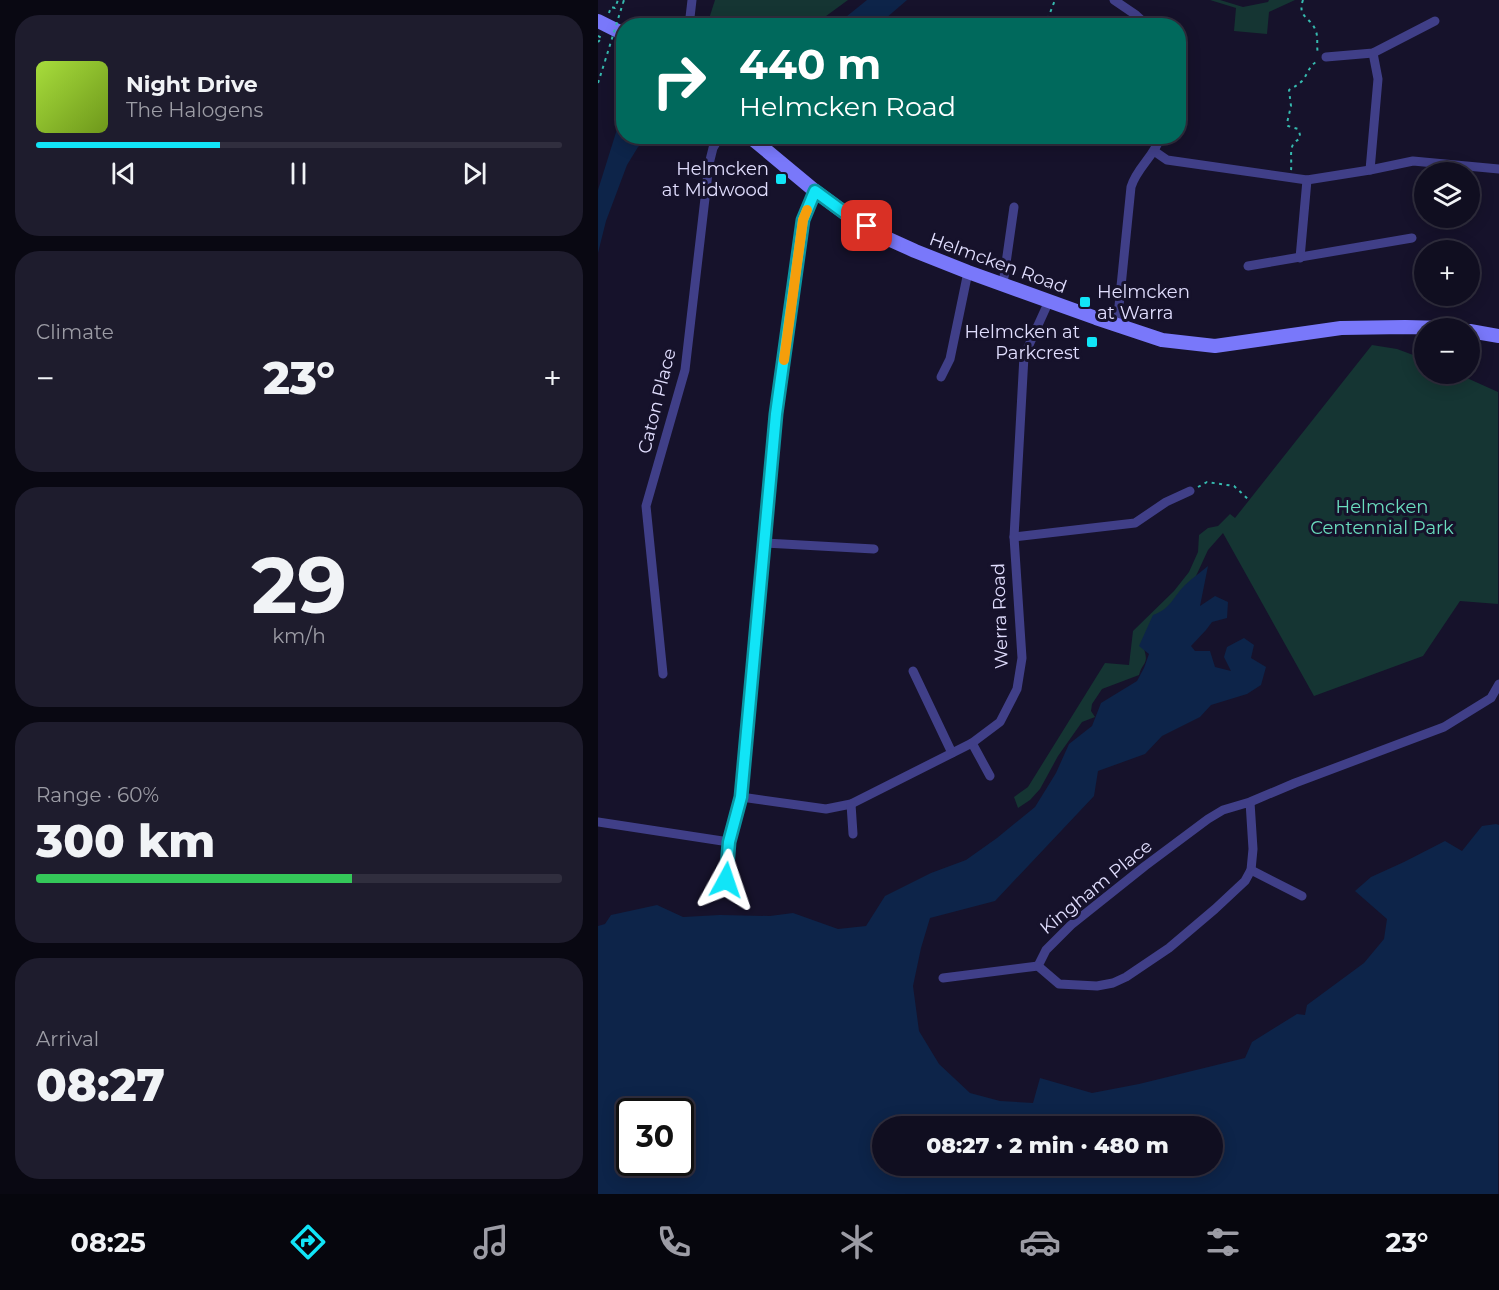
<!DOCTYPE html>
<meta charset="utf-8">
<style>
:root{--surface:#100e20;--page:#1e1c2d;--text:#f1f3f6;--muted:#9c9ca5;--line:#302e3e;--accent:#11e5f7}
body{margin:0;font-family:Montserrat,sans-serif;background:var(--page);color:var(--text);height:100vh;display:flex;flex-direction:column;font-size:22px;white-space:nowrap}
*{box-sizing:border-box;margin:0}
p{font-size:20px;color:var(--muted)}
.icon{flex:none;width:33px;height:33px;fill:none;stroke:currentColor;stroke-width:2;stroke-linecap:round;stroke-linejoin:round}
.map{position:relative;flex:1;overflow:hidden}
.drawer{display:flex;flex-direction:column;gap:15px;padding:15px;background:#090812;width:598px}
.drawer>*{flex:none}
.banner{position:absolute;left:18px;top:18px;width:570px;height:126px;border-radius:24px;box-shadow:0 3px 15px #0003,0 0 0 2px var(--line);background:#00695c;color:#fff;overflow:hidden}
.buttons{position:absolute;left:816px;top:162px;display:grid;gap:12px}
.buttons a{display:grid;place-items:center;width:66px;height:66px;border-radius:50%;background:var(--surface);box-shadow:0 3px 15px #0003,0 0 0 2px var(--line);font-size:30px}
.speed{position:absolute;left:18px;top:1098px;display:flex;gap:12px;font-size:30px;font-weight:700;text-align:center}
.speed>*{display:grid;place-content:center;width:78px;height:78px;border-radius:50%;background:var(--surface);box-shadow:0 3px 15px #0003,0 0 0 2px var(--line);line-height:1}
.speed .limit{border:3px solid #111;border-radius:9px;background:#fff;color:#111}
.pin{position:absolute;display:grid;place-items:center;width:51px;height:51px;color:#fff;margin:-26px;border-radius:12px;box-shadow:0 3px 9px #0006}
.me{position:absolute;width:66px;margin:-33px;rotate:5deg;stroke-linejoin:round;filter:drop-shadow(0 0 4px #0008)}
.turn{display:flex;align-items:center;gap:21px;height:126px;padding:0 24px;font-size:27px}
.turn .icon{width:78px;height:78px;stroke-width:2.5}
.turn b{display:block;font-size:42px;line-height:51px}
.big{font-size:45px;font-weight:800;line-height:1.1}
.drawer .tile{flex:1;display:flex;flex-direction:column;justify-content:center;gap:9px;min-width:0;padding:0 21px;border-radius:24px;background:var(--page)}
.drawer .dial{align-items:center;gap:0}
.dial b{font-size:78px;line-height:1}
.song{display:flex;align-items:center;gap:18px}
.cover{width:72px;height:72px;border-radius:9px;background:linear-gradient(135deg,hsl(80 70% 55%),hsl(80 70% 35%))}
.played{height:6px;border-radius:3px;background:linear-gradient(90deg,var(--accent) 35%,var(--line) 35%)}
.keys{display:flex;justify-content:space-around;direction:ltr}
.heat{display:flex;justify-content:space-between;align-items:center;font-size:33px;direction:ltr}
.charge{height:9px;border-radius:4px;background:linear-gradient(90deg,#34c759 60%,var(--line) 0)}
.trip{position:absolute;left:274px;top:1116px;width:351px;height:60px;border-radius:30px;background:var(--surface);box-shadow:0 3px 15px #0003,0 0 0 2px var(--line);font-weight:800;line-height:60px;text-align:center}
.tab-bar{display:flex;height:96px;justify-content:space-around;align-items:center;background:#06060d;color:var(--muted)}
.tab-bar .icon{width:42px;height:42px}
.tab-bar .current{color:var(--accent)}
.tab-bar b{font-size:27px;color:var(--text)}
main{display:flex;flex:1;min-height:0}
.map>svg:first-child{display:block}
.green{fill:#153533}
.water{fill:#0d2449;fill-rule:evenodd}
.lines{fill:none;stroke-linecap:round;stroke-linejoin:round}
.path{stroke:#36baaf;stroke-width:2;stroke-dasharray:3 4.5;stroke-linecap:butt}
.minor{stroke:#403f88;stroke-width:9}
.secondary{stroke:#7978fa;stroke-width:14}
.path-bridge{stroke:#36baaf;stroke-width:2;stroke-dasharray:3 4.5;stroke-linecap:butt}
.route-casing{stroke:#0b95a1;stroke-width:15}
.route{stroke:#11e5f7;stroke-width:10}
.slow{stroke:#f59e0b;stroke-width:10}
.poi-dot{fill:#11e5f7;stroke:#16122b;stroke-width:2}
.labels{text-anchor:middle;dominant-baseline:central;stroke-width:6;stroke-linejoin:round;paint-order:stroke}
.poi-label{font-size:18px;fill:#e1defe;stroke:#16122b;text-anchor:end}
.street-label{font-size:18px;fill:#e1defe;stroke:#16122b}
.park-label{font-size:18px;fill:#6addbe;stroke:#16122b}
</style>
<main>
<section class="drawer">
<div class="tile">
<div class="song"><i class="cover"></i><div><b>Night Drive</b><p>The Halogens</p></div></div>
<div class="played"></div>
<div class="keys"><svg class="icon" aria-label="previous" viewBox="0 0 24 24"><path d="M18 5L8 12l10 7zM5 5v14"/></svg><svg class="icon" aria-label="pause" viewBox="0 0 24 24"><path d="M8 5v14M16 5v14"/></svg><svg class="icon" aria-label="next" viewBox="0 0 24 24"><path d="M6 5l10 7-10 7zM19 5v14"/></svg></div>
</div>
<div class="tile"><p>Climate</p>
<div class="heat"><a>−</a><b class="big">23°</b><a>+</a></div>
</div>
<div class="tile dial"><b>29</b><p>km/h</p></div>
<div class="tile"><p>Range · 60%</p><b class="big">300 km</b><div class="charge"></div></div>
<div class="tile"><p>Arrival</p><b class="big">08:27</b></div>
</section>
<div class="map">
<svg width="901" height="1194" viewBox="0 0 901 1194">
<rect width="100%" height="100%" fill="#16122b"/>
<g class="green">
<polygon points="117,0 250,0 224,19 211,25 109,25"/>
<polygon points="612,0 622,0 645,7 670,2 671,0 697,0 671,12 669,34 636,31 638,8"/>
<path d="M 774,345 L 799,349 L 826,359 L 826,374 L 860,374 L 900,392 L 900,604 L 862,601 L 825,656 L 716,696 L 625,533 L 610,550 L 598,576 L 546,649 C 551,665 545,661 541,675 L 504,689 L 494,704 L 493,711 L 497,717 L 484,722 L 460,756 L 442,789 L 432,800 L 420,808 L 416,797 L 430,787 L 507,663 L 531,665 L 535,631 L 576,591 L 591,572 L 600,552 L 601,535 L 610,528 L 620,526 L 632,514 L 637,518 Z"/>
</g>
<g class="water">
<polygon points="269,0 309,0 280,25 238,25"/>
<polygon points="25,110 26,136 50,137 40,147 29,165 8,221 0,253 0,190"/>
<path d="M 610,566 L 602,606 L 617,596 L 630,602 L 629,618 L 614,622 L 608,630 L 593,646 L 597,651 L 612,651 L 617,667 L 633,671 L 626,657 L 629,647 L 646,638 L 656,645 L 653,658 L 668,667 L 663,685 L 649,694 L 613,705 L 602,717 L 564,736 L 547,754 L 500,771 L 496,796 L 397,901 L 332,918 L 323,948 L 315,986 L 321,1031 L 341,1064 L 372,1093 L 402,1101 L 435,1103 L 442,1078 L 494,1093 L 541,1084 L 647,1058 L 654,1042 L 699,1014 L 707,1015 L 709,1005 L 766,963 L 786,939 L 789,919 L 757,891 L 773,877 L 806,862 L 847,841 L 864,851 L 884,826 L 898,824 L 901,825 L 900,1194 L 0,1194 L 0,926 L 7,924 L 13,915 L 59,905 L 85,917 L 122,915 L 172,916 L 195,913 L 240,929 L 268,926 L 287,896 L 333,873 L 368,860 L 399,838 L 437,807 L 458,773 L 471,744 L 494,726 L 503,703 L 539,681 L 546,668 L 551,654 L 541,646 L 555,615 C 574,608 574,598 587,585 C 594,578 603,572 610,566 ZM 32,1112 L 82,1112 L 82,1162 L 32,1162 ZM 285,1126 L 615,1126 L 615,1166 L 285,1166 Z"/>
</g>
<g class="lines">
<g class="path">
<path d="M 705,0 C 699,17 712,17 717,29 C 721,37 718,46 720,53"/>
<polyline points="25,3 26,0"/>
<polyline points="11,13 13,7 17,8 20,0"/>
<polyline points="447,26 457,0"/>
<polyline points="0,36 4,38 0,42"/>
<polyline points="0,83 7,61"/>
<path d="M 693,170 C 694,163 692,154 694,147 C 697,137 706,143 700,129 L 690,126 L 689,123 L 693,106 L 691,90 C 696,87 700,85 704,81 C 710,74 711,65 720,61"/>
<polyline points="600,487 609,482 636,486 651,500"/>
</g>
<g class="minor">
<polyline points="516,0 538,15 550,26"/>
<polyline points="91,26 94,0"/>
<polyline points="728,57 775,53 837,21"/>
<polyline points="556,151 569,160 709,180 772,170 815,161 901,169"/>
<polyline points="772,170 780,79 775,53"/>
<polyline points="702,258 709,180"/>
<polyline points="650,266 814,238"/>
<polyline points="405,284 416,207"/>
<path d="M 519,326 L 533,187 C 539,167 556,157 563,136"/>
<polyline points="343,377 352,359 370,272"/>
<polyline points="416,537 537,523 568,502 592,491"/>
<polyline points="167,543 276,549"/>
<polyline points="315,671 354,753"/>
<polyline points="65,674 48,506 87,370 111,164 115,148 122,136"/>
<polyline points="374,743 392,776"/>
<polyline points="143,797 228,809 253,804 374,743 402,722 419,689 424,658 416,537 426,356 451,301"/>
<polyline points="652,802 655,849 653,870 647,881 617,909 571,948 528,977 515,983 499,986 461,984 440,966 448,950 473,925 547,866 610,819 625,810 652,802 697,783 846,727 893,698 901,684"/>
<polyline points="253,804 255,834"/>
<polyline points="0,822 131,842"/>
<polyline points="653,870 704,896"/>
<polyline points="128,880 131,842 143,797 178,414 205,220 217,191"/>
<polyline points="345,978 440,966"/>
</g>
<g class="secondary">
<polyline points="0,21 26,34"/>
<polyline points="151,136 217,191 251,216 286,237 317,251 370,272 498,318 564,340 617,346 743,328 807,327 847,328"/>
<polyline points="872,331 901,336"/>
</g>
<polyline class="path-bridge" points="7,61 25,3"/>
</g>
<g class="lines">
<defs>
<polyline id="route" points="128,880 131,842 143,797 178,414 205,220 217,191 251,216 269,226"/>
</defs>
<use href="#route" class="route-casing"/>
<use href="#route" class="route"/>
<polyline class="slow" points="186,360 205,220 209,210"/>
</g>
<g class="poi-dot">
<rect x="177" y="173" width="12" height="12" rx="3"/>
<rect x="481" y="296" width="12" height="12" rx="3"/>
<rect x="488" y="336" width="12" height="12" rx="3"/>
</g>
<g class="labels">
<g class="poi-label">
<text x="171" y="169">Helmcken<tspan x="171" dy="21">at Midwood</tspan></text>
<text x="499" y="292" text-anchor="start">Helmcken<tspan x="499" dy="21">at Warra</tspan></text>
<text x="482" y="332">Helmcken at<tspan x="482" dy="21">Parkcrest</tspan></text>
</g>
<g class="street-label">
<text transform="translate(400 263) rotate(20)">Helmcken Road</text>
<text transform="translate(59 401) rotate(-76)">Caton Place</text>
<text transform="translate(402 616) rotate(-92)">Werra Road</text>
<text transform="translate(498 887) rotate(-39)">Kingham Place</text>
</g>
<g class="park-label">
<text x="784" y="507">Helmcken<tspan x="784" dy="21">Centennial Park</tspan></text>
</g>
</g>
</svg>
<div class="buttons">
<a><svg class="icon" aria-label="layers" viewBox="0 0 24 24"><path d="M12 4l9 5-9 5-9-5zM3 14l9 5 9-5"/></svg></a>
<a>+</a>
<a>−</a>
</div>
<div class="speed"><div class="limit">30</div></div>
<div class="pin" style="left:269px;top:226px;background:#d93025"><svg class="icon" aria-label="arrive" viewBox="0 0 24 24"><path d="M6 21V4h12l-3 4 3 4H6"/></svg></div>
<svg class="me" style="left:128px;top:880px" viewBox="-20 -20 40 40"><path d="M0-17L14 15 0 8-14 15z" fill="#11e5f7" stroke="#fff" stroke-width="4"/></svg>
<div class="trip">08:27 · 2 min · 480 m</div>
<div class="banner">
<div class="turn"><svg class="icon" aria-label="right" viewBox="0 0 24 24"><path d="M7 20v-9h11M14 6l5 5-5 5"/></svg><div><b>440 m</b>Helmcken Road</div></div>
</div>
</div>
</main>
<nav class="tab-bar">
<b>08:25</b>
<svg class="icon current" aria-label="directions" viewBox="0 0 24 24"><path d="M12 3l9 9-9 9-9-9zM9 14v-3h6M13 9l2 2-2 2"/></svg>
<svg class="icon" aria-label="music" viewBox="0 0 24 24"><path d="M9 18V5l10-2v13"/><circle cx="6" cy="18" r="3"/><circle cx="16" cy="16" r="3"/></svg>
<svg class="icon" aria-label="phone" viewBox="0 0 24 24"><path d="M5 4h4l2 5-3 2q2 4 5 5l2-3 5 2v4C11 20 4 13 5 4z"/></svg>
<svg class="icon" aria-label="climate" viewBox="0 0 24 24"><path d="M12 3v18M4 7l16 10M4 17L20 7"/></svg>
<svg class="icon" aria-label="car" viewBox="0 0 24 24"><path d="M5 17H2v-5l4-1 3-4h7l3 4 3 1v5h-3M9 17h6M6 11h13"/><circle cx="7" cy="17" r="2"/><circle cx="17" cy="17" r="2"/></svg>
<svg class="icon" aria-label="filters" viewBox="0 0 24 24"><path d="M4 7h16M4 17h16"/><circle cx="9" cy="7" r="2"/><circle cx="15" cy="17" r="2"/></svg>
<b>23°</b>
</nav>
